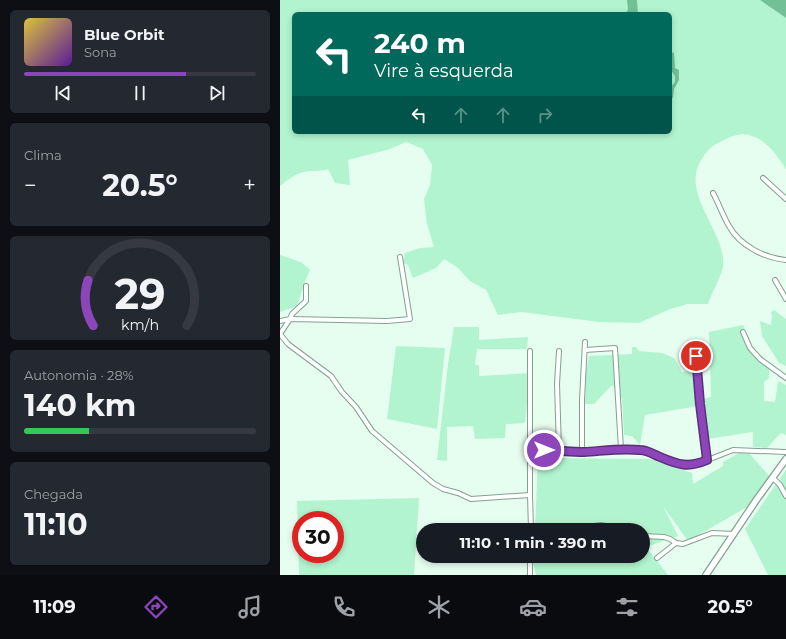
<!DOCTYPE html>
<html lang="pt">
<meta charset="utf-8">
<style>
:root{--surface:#171b24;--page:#242831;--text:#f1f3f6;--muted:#9ea1a6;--line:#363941;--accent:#8c46b9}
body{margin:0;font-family:Montserrat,sans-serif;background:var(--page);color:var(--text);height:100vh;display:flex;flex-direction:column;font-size:15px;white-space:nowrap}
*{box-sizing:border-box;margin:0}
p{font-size:13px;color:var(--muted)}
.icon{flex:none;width:22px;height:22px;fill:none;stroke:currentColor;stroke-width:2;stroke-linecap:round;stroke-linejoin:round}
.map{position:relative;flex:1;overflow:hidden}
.details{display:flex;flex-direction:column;gap:10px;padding:10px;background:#0d0f14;width:280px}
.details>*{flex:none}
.banner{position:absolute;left:12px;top:12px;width:380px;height:122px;border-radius:6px;box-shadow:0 2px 6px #0003;background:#00695c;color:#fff;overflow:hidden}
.speed{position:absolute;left:12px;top:511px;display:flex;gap:8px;font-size:20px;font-weight:700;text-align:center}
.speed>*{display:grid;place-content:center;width:52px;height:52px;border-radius:50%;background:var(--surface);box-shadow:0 2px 6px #0003;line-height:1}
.speed .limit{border:6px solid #d22;background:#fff;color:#111}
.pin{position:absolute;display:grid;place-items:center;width:34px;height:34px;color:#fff;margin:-17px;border:2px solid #fff;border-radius:50%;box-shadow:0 1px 4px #0007}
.me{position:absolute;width:44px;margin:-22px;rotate:90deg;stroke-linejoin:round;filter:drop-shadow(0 0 3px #0008)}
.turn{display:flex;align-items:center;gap:14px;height:84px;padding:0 16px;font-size:18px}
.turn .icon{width:52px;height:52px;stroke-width:2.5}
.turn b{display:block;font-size:28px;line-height:34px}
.lanes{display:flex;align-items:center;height:38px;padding:0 16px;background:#0003;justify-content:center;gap:20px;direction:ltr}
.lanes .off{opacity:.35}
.big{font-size:30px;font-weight:700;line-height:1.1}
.details .card{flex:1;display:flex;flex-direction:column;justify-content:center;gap:6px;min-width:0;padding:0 14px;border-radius:6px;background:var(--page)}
.details .dial{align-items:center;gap:0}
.dial svg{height:104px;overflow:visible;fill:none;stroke:var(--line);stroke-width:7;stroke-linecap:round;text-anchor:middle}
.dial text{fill:var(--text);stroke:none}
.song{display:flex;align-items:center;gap:12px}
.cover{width:48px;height:48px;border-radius:6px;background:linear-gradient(135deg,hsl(50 70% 55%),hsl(270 70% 35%))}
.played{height:4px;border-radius:2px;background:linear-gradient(90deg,var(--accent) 70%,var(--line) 70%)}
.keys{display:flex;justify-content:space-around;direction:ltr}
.heat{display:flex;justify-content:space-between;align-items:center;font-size:22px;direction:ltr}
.charge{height:6px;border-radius:3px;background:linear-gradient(90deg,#34c759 28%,var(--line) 0)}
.trip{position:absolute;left:136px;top:523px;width:234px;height:40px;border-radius:20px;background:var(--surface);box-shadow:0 2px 6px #0003;font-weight:700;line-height:40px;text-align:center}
.tabs{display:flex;height:64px;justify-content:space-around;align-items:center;background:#090b0e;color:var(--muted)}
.tabs .icon{width:28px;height:28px}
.tabs .on{color:var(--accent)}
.tabs b{font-size:18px;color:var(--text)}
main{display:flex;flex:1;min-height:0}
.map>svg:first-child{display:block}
.green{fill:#b2f4cf;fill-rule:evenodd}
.water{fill:#73c097}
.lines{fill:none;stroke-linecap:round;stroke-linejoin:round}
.street-casing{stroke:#84a08f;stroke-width:6}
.secondary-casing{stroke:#84a08f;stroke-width:8}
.street{stroke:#fff;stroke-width:4}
.secondary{stroke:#fff;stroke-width:5.5}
.route-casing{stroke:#5b2e78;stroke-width:10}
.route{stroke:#8c46b9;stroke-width:7}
</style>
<main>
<section class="details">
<div class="card">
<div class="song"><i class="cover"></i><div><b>Blue Orbit</b><p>Sona</p></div></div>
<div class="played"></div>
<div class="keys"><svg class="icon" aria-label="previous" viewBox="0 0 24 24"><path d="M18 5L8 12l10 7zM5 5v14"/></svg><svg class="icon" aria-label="pause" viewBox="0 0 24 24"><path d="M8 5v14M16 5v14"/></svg><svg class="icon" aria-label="next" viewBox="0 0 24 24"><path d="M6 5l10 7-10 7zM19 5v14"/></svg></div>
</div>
<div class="card"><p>Clima</p>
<div class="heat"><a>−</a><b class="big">20.5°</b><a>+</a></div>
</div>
<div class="card dial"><svg viewBox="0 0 100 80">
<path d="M14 69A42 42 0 1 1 86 69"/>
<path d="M14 69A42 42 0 0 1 10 34" stroke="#8c46b9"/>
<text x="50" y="56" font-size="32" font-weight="700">29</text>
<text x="50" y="72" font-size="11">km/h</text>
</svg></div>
<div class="card"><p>Autonomia · 28%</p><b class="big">140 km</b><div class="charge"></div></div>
<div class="card"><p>Chegada</p><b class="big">11:10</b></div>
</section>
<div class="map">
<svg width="506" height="575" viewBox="0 0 506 575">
<rect width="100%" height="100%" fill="#e6fef0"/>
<g class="green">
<path d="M 0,0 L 480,0 L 506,18 L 506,169 C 496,154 487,140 469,135 C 458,132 448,138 438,143 C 429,148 427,151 421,160 C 400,195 447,232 443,267 C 442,274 431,295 428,304 L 408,304 L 390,309 L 359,323 L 319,322 L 242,312 L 218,315 L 206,290 L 190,281 L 178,268 L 164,259 L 156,268 L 133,278 L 128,265 L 123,263 L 125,253 L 140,248 L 154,247 L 147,224 L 144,199 L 150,185 L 152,165 L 143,149 L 126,142 L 110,149 L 68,160 L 70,185 L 55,183 L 48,169 C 40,172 31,170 23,172 C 14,175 7,180 0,186 ZM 14,14 L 390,14 L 390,132 L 14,132 Z"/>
<path d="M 0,255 L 21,262 L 30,270 C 24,282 22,293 17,306 L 0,312 Z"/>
<polygon points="494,310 506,319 506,366 499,363 482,336 480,321 491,325 492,316 491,312"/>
<polygon points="463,325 477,361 489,368 489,378 484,382 484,401 495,402 498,381 506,385 506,435 501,433 487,448 473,447 473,432 427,439 423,399 431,397 429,332"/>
<polygon points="174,327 199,327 199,340 248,337 247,349 197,349 195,365 199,365 199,376 250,373 245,423 226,424 225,438 195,439 193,426 167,427 167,461 157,460 168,364"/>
<polygon points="116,346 165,348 157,429 107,419"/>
<polygon points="352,347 356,347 359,351 382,353 394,358 402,372 412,371 418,406 365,415 360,445 352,436 344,435 342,399 332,385 314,404 305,404 306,373 309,356 352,354"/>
<polygon points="459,453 469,453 491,478 469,506 408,541 383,506 398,536 366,547 388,575 256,575 253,562 254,556 363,556 363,530 255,530 258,458 370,459 412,473 413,484 443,466 443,462"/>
<polygon points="506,470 506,575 488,575 465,529"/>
<path d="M 139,498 L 134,575 L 19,575 L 17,501 ZM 21,520 L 55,520 L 55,554 L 21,554 Z"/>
</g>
<g class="water">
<polygon points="347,0 357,0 358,14 345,13 348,10"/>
<polygon points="480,0 506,0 506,18"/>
<polygon points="390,52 394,53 395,68 399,70 399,80 394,89 393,98 390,99 390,88 395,82 395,76 391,70"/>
</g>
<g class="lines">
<defs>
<g id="street">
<polyline points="483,178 506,199"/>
<path d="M 433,193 C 439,204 443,216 449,226 C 460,246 485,258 506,260"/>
<polyline points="120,257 130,319 107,321 10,319 0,334 8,344 51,376 62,392 76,407 92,431 153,483 163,489 178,493 191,499 250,495"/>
<polyline points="495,280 506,299"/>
<polyline points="0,321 10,319 12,314 26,301 26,286"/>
<polyline points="463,332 470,348 480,359 506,378"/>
<polyline points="305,350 335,348 341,449"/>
<polyline points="250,351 250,495 251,530"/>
<polyline points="279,351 277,384 279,450"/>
<polyline points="416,356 420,404 427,460"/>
<polyline points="302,452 302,400 305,342"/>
<polyline points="250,454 263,450 279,450 302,452 343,449 360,450 371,452 378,457 392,462 406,466 415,465 453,450 506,452"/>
<polyline points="493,478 500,485 506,496"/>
<polyline points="284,530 321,525 345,530"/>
<polyline points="363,536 384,537 390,539 396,543 403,544 432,533 454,534"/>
<polyline points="377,558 396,543"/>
<polyline points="250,575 250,556"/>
</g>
<polyline id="secondary" points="426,575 477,499 506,459"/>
</defs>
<use href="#street" class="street-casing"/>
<use href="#secondary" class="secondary-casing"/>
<use href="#street" class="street"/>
<use href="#secondary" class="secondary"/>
</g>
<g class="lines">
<defs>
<path id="route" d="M 264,450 C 277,450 290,452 304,452 C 322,451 341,448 360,450 C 367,450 373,454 380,457 C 399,465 408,468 427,460 L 420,404 L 416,356"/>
</defs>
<use href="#route" class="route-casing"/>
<use href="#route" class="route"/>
</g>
</svg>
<div class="speed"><div class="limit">30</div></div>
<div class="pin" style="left:416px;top:356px;background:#d93025"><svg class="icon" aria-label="arrive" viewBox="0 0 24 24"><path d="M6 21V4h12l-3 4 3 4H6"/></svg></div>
<svg class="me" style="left:264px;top:450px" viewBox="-20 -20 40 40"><circle r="17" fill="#8c46b9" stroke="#fff" stroke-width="3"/><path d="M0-11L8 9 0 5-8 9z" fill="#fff"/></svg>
<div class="trip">11:10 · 1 min · 390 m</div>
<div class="banner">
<div class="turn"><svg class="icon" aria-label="left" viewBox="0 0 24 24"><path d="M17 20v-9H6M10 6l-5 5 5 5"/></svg><div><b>240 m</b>Vire à esquerda</div></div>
<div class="lanes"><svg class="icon" aria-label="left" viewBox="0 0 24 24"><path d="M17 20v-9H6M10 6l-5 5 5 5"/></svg><svg class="icon off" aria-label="ahead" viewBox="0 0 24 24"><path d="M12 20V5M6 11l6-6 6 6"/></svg><svg class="icon off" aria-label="ahead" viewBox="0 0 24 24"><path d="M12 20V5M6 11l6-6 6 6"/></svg><svg class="icon off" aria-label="right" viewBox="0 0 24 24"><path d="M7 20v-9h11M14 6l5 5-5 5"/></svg></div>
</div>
</div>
</main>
<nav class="tabs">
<b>11:09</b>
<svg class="icon on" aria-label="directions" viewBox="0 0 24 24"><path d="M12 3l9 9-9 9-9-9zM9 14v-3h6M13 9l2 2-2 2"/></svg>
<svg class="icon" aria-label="music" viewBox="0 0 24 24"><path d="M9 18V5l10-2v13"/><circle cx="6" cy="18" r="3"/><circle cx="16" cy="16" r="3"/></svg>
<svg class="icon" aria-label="phone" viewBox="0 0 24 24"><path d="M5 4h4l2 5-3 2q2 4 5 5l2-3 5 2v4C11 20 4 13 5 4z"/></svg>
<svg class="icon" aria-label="climate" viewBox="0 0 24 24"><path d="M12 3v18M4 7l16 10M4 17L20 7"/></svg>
<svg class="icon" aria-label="car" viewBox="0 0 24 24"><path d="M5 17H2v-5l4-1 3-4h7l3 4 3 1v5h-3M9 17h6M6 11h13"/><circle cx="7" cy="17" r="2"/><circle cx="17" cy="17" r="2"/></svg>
<svg class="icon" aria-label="filters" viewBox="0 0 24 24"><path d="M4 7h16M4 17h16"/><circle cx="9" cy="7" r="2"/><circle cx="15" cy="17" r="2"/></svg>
<b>20.5°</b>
</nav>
